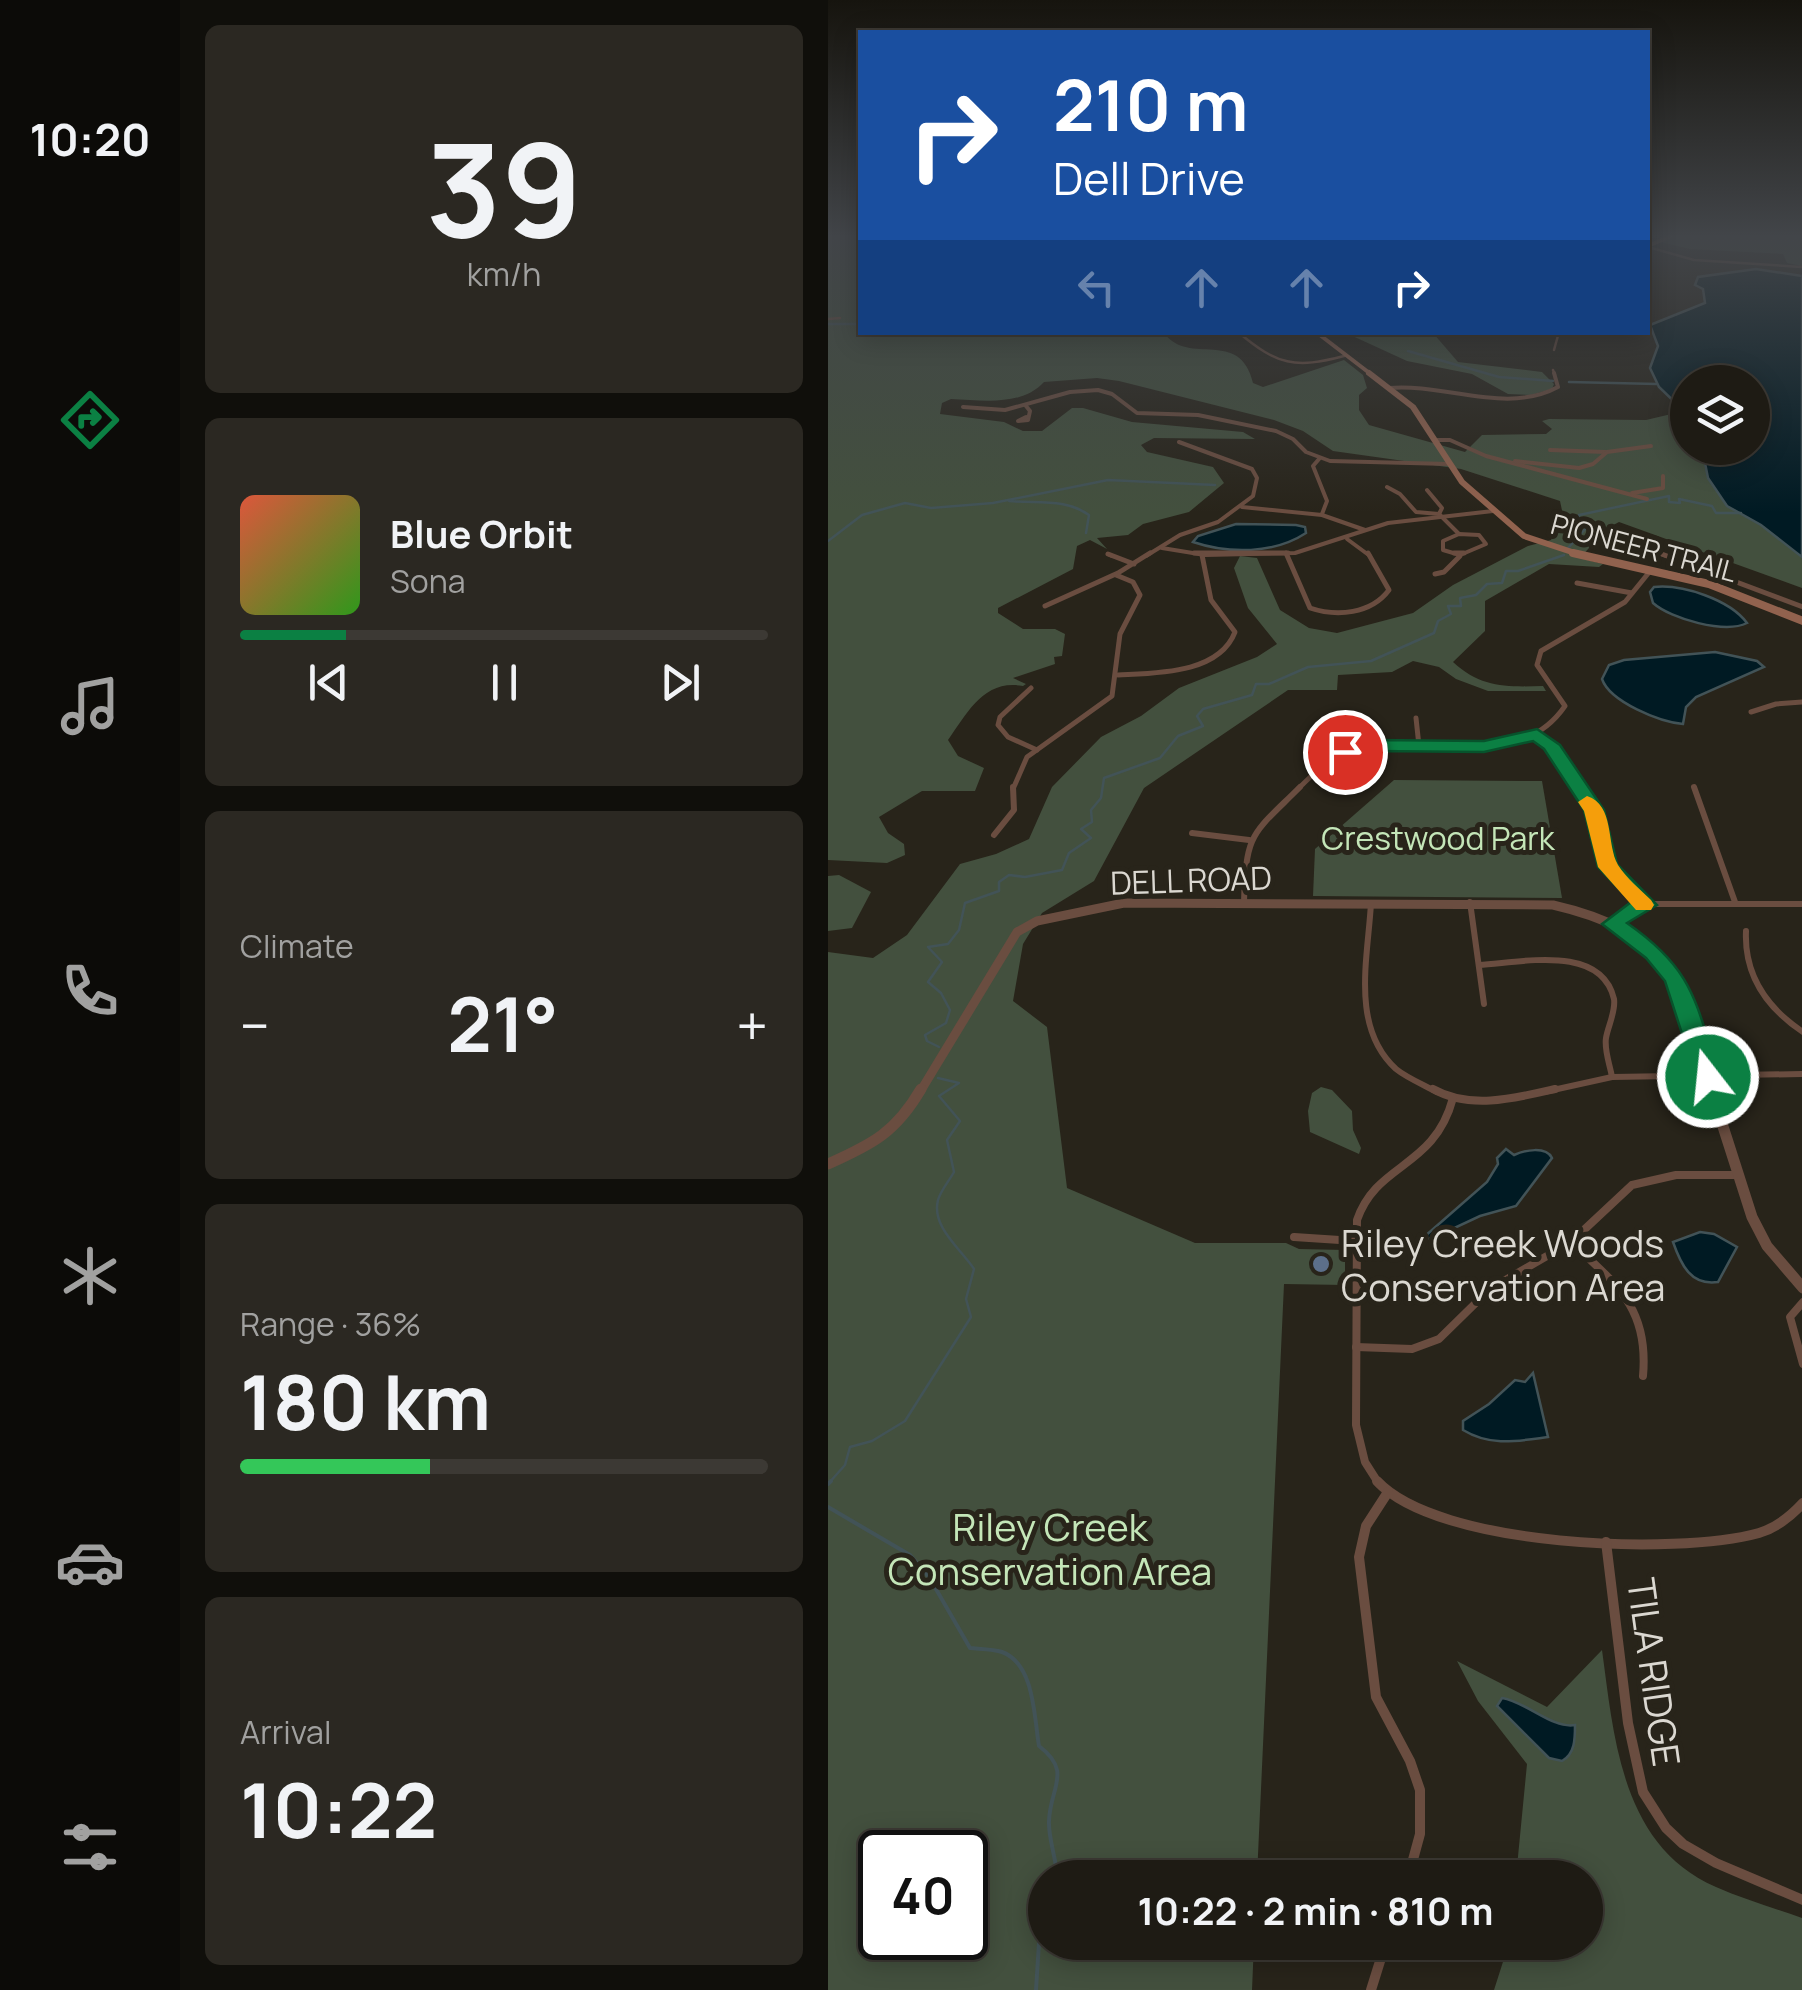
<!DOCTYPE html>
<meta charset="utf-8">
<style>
:root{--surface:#1e1b14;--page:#2b2822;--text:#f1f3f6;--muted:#a1a1a0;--line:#3c3934;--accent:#0b8043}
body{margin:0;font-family:Manrope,sans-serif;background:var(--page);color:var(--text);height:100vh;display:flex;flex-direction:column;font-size:38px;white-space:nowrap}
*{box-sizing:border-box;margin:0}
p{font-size:32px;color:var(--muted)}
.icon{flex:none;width:55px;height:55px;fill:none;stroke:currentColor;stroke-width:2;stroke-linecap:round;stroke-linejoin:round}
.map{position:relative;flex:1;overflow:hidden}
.drawer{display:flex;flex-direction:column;gap:25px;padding:25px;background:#100f0b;width:648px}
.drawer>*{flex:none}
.top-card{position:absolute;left:30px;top:30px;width:792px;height:305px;border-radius:0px;box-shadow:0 5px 25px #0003,0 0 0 2px var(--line);background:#1a4fa0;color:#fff;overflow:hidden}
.controls{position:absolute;left:842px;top:365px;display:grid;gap:20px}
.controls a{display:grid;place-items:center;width:100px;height:100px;border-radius:50%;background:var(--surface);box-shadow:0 5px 25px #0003,0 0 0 2px var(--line);font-size:50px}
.speed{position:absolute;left:30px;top:1830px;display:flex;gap:20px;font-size:50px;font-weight:700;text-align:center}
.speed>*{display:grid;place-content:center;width:130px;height:130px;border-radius:50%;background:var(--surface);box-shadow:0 5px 25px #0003,0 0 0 2px var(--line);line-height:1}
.speed .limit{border:5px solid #111;border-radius:15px;background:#fff;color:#111}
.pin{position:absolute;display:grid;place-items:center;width:85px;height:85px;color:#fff;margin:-42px;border:5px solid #fff;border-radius:50%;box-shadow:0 2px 10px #0007}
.me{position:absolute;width:110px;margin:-55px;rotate:344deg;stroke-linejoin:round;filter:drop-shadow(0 0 8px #0008)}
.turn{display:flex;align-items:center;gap:35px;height:210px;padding:0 30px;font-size:45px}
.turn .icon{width:130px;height:130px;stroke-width:2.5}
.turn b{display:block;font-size:70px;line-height:85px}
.lanes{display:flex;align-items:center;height:95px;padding:0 30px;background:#0003;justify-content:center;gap:50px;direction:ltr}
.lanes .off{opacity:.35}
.big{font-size:75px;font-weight:700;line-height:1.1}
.drawer .card{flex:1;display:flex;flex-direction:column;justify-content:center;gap:15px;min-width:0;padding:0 35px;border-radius:15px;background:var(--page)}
.drawer .dial{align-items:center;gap:0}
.dial b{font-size:130px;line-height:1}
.song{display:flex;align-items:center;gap:30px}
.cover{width:120px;height:120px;border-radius:15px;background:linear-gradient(135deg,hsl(10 70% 55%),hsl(110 70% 35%))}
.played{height:10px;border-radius:5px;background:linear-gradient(90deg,var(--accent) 20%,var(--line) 20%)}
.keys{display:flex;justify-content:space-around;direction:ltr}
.heat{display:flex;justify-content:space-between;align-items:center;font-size:55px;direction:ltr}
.charge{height:15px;border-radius:8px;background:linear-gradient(90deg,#34c759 36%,var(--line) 0)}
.trip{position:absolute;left:200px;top:1860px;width:575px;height:100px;border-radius:50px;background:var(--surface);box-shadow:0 5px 25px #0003,0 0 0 2px var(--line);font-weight:700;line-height:100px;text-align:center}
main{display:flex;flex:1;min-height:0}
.menu{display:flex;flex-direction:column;width:180px;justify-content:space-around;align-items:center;background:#0c0b08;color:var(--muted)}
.menu .icon{width:70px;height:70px}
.menu .current{color:var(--accent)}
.menu b{font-size:45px;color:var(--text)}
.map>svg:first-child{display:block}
.green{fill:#43503e;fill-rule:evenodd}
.water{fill:#001a23;stroke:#425357;stroke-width:2.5}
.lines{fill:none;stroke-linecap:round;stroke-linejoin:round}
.stream-far1{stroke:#425357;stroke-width:2.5}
.stream{stroke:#425357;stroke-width:4}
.minor-far5{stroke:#6a4d40;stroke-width:2.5}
.minor-far4{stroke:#6a4d40;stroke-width:4}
.minor-far3{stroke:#6a4d40;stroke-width:5}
.minor-far2{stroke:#6a4d40;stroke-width:6}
.minor-far1{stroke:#6a4d40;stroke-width:8}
.minor{stroke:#6a4d40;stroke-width:10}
.tertiary-far1{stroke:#6a4d40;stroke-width:9}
.tertiary{stroke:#6a4d40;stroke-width:11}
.secondary-far2{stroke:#91624e;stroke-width:4}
.secondary-far1{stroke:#91624e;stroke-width:6}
.secondary{stroke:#91624e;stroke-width:8}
.primary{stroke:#af7359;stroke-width:4}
.route{fill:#0b8043;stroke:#07532c;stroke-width:2.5}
.slow{fill:#f59e0b}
.service-dot{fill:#5c6f8a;stroke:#28241a;stroke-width:4}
.labels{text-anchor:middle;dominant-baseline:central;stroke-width:10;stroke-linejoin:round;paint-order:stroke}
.far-street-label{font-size:28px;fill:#dbd8d1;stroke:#28241a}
.park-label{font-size:32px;fill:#c4e6b8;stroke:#28241a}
.street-label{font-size:32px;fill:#dbd8d1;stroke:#28241a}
.near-poi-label{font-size:38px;fill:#dbd8d1;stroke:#28241a;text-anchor:start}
.near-park-label{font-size:38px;fill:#c4e6b8;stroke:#28241a}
.near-street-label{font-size:38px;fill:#dbd8d1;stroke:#28241a}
</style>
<main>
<nav class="menu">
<b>10:20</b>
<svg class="icon current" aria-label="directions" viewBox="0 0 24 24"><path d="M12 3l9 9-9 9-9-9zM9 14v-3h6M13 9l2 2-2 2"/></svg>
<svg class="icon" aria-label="music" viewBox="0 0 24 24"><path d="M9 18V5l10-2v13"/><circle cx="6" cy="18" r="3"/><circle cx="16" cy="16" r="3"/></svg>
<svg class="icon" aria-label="phone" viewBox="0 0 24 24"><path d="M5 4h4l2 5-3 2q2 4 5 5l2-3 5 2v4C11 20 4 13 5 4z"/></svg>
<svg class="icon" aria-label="climate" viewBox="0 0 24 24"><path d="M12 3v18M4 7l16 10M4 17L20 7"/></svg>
<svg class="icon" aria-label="car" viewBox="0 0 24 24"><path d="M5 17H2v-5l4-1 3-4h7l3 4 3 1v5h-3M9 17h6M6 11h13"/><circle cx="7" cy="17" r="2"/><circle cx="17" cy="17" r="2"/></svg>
<svg class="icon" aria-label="filters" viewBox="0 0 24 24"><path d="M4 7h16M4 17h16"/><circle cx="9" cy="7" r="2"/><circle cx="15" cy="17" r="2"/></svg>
</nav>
<section class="drawer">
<div class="card dial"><b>39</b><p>km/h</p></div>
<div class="card">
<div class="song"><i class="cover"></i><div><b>Blue Orbit</b><p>Sona</p></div></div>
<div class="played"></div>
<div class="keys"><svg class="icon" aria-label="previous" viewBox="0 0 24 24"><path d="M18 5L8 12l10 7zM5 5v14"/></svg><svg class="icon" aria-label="pause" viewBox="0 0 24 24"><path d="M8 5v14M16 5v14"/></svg><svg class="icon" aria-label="next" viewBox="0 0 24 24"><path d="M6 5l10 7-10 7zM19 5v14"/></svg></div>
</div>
<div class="card"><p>Climate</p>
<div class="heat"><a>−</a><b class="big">21°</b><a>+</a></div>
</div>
<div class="card"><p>Range · 36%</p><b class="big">180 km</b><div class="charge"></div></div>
<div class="card"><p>Arrival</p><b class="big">10:22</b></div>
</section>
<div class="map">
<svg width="975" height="1990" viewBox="0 0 975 1990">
<rect width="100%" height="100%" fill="#28241a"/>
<g class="green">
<path d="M 0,235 L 32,235 L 32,332 L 336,333 C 361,367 412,327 425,383 L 435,387 L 516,360 L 535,375 L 539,388 L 531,395 L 531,410 L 541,425 L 637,452 L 654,435 L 718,434 L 724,429 L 714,421 L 721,419 L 818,420 L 856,411 L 860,415 L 860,448 L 874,448 L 880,478 L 899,506 L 933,525 L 974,557 L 974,588 L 791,522 L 778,529 L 752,558 L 775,564 L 771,567 L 721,564 L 657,601 L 657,631 L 625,662 C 653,688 679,687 715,686 L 718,691 L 660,691 L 628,679 L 611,667 L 585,661 L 564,672 L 510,675 L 509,690 L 460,690 L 316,788 L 266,881 L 214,913 L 195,944 L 185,1001 L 219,1027 L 239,1188 L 367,1243 L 458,1243 L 471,1249 L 517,1250 L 517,1285 L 456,1284 L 429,1877 L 218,1878 L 218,1942 L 426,1943 L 424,1990 L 0,1990 L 0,952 L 45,958 L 79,935 L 132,864 L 168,854 L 201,839 L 224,787 L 273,737 L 313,716 L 351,688 L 429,657 L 449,644 L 420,608 L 406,568 L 412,556 L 429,558 L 452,610 L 481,628 L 509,633 L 585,613 L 625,585 L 700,546 L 723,540 L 735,515 L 732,501 L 633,469 L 505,451 L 475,431 L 446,420 L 291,381 L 269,378 L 216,382 C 193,407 154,400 123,399 L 114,403 L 112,414 L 176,422 L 195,431 L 214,431 L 244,408 L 255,408 L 304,422 L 415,432 L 427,439 L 326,438 L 313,445 L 319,452 L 385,467 L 396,483 L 361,512 L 315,524 L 300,535 L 269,538 L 279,549 L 262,540 L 249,546 L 245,569 L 170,608 L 170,613 L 195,629 L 227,629 L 237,634 L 234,656 L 226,657 L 227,664 L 185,678 L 198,684 L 195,686 C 156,679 140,712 120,740 L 130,756 L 156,768 L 147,791 L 94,791 L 51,817 L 60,833 L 76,844 L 77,855 L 59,863 L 0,860 ZM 52,1852 L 138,1852 L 138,1938 L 52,1938 Z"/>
<polygon points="847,235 974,235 974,266 959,263 955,254 862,249 833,242"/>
<polygon points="518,333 605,333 630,362 714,372 726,384 724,389 703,395 680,394 644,374 579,361"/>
<polygon points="566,780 714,781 734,898 485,896 487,849"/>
<polygon points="11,875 43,892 24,928 0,931 0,876"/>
<polygon points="493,1087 504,1090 524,1111 525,1130 533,1148 531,1154 482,1132 480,1111 484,1093"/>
<path d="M 774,1650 C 786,1737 793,1846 888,1887 C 915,1899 946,1908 974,1918 L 974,1990 L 666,1990 L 681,1943 L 758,1942 L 758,1878 L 688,1877 L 699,1764 L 650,1701 L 629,1661 L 719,1707 Z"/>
</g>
<g class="water">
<polygon points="928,269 974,276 974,557 933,525 899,506 880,478 874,448 925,448 925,382 860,382 860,415 831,387 822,368 830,346 822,325 877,303 875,289 867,285 870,277"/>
<path d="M 408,524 L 468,525 L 477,527 L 478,533 C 446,554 401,554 365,542 L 370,536 Z"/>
<path d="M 826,587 C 855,584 902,600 919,623 C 897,634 843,619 825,603 L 822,592 Z"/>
<path d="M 887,652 L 929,661 L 936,667 L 868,697 L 858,707 L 855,724 C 832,722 782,702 774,679 L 781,665 L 796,660 Z"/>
<path d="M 678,1149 L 686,1155 C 697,1150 718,1146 724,1158 L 688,1206 L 652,1216 L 603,1239 L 596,1237 L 659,1182 L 670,1164 L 669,1158 Z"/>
<path d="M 872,1232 L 886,1234 L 909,1247 L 890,1282 C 863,1286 853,1265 845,1242 Z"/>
<path d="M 705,1373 L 720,1437 C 690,1441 663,1447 635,1430 L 635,1421 L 661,1404 L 687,1380 L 697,1382 Z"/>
<path d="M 674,1698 C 699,1702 724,1729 747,1725 C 747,1739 747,1754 734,1761 L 721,1758 L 669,1706 Z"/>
</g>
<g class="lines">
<g class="stream-far1">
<polyline points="0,324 32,324"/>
<polyline points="76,332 97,332"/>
<polyline points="580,351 671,377 725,381"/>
<polyline points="741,382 829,384"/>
<path d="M 181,501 C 209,504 237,498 261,515 L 258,533"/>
<polyline points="0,541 34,515 77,503 103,508 165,503 280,480 387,485"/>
<polyline points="740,548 759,527 750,526 751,515 841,496 841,502 852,503 851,499 884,506 888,513 913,513"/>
<polyline points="111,1047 99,1041 97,1035 118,1023 122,1010 113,993 100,982 114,962 100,947 120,944 131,930 137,903 171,891 171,882 181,875 197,877 234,870 241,853 263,838 253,829 264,822 263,810 273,798 276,778 332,758 350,736 375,726 369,716 375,709 424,695 428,684 441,684 480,667 543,661 606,633 610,621 623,614 620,606 633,606 632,598 648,595 659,584 674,583 678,571 690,571 736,555"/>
<path d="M 0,1484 L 17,1465 L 22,1447 L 44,1441 L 77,1421 L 143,1317 L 138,1299 L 146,1269 C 133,1249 103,1227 110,1200 C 113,1190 121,1181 126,1172 L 119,1140 L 132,1121 L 111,1096 L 131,1083 L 110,1078"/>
</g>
<g class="stream">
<polyline points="0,1484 3,1481"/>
<path d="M 0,1507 L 82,1555 L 101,1577 L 142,1648 C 152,1649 165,1649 174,1652 C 207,1664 206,1718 211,1746 C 245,1772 222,1787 221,1821 C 220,1839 229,1859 229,1878"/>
<polyline points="208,1990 211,1943 218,1919"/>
</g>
<g class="minor-far5">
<polyline points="820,247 866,260 975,267"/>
<polyline points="0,319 12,318"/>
<path d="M 410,332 C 449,365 467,369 516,356"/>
<polyline points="726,350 731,332"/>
<polyline points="725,370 727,375"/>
</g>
<g class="minor-far4">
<path d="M 561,388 C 617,383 678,415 730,387 L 726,373"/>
<polyline points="198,406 202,411 200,420 190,421 198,417"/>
<polyline points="135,407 177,410 242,392 270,390 284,394 309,413 370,415 448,431 465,439 478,452 502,461 621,464"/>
<polyline points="606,440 622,440 658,456 819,499"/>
<polyline points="722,450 778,452"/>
<polyline points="491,459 485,466 499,501 494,514"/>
<polyline points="687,461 751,468 765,464 779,452 823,446"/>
<polyline points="559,487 572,494 588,512 611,514 614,508 599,490"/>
<polyline points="804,493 835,488 835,476"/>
<polyline points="414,507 494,515 537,530"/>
<polyline points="611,514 631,534"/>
<polygon points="631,534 651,535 658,544 632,555 615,550 615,541"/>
<polyline points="519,539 542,556"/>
<polyline points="801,542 838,556"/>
<polyline points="334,548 377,555 467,553 560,523 665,511"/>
<polyline points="280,554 284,556"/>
<polyline points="318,556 352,535 390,522 425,496 429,478 424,469 351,442"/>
</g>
<g class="minor-far3">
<polyline points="366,553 460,553"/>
<path d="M 458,553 L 482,608 C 509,617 543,614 561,590 L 540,553"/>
<polyline points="626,553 636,553"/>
<polyline points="831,553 975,607"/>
<polyline points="280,554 306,564"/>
<polyline points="607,574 616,572 632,556"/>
<polyline points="749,583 804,593"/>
<polyline points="217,606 290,573 322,553"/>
<path d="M 290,675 C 328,673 391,674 407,632 L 383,600 L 374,555"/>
<polyline points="203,688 172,717 170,725 180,737 209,750"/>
<polyline points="923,712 948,704 975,702"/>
<polyline points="588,718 591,746"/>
<polyline points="493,731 517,752"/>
<polyline points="709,734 722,745 752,789"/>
<polyline points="185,789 199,757 284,696 292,634 312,595 305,582 288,575"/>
<path d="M 470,789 C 484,775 500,759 519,752 C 589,725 686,780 737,706 L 709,665 L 713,651 L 797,602 L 823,570"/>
</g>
<g class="minor-far2">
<polyline points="750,787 766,810 780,867 818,905"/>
<polyline points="866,787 907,902"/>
<polyline points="364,833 421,840"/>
<polyline points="166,835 186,810 185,787"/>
<path d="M 416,902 C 418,831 424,835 472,787"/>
<polyline points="642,902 656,1004"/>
<path d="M 543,903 C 540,958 522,1027 568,1069 C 579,1078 596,1085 609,1092"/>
<polyline points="785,924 802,909 821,904 975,904"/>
<path d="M 918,931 C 916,975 939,1008 975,1032"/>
<path d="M 651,965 C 691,963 773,943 786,999 C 788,1011 780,1026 778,1038 C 776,1050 782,1065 784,1077"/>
<polyline points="716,1092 784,1077 975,1074"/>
</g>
<g class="minor-far1">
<path d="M 605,1089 C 642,1110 688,1098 727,1089"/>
<polyline points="466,1237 527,1241"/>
<path d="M 743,1242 C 789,1285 821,1308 815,1376"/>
<polyline points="975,1302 962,1317 975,1364"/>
<polyline points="528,1347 584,1349 611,1339 662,1289 743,1242 804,1185 848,1175 909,1175"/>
<path d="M 551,1484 L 537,1462 L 528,1425 L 529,1220 C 549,1162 606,1169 625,1098"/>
</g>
<g class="minor">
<path d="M 549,1481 C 610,1547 848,1556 931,1533 C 948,1528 963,1516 975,1503"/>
<polyline points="560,1492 538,1526 531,1557 548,1697 582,1761 592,1790 592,1834 580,1878"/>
<polyline points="778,1542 800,1723 815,1792 838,1828 855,1844 888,1863 975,1900"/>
<polyline points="543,1990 558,1942"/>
</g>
<path class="tertiary-far1" d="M 92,1092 L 189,932 L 209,921 L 296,903 L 725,905 C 769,915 827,936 848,980 C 864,1015 872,1056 884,1092"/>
<g class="tertiary">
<polyline points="883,1089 924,1217 939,1246 975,1288"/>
<path d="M 0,1164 C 45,1144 68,1132 93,1089"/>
</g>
<polyline class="secondary-far2" points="488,332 544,375"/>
<polyline class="secondary-far1" points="541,373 585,407 634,482 696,536 756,556"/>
<polyline class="secondary" points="745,553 881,584 975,621"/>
<polyline class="primary" points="820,246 845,235"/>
</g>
<linearGradient id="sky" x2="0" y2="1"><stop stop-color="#16140e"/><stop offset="0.46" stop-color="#424549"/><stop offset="1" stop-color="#424549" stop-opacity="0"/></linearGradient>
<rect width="975" height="513" fill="url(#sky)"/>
<path class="route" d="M 709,729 L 732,745 L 776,810 L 789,864 L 829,905 L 799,923 C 868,971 867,1003 892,1077 L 888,1084 L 871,1084 L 868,1077 L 837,981 L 818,958 L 774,924 L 803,902 L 770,867 L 756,810 L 716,749 L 705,741 L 656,752 L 544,751 L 517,757 L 508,752 L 544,740 L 656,741 Z"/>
<path class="slow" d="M 759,796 C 787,805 778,844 790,865 C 798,878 813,890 823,900 L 826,905 L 823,910 L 808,910 L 770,867 L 756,811 L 750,802 Z"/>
<circle class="service-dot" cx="493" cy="1264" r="10"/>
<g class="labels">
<g class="far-street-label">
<text transform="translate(816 547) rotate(15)">PIONEER TRAIL</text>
</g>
<g class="park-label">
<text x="610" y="838">Crestwood Park</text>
</g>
<g class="street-label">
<text transform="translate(363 880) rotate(-2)">DELL ROAD</text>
</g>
<g class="near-poi-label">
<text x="513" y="1242">Riley Creek Woods<tspan x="513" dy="44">Conservation Area</tspan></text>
</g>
<g class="near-park-label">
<text x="222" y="1526">Riley Creek<tspan x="222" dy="44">Conservation Area</tspan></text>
</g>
<g class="near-street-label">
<text transform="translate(827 1672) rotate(82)">TILA RIDGE</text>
</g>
</g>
</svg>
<div class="controls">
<a><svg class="icon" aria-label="layers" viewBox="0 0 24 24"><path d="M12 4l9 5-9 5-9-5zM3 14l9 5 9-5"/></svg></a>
</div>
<div class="speed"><div class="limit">40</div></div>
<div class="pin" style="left:517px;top:752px;background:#d93025"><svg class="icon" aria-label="arrive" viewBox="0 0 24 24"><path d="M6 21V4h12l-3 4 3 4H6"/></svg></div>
<svg class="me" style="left:880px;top:1077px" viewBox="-20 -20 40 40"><circle r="17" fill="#0b8043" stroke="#fff" stroke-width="3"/><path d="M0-11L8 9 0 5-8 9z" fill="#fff"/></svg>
<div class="trip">10:22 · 2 min · 810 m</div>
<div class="top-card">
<div class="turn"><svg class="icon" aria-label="right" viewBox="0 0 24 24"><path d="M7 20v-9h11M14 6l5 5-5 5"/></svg><div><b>210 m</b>Dell Drive</div></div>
<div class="lanes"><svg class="icon off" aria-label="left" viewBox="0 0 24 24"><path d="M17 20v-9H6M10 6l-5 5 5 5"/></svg><svg class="icon off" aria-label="ahead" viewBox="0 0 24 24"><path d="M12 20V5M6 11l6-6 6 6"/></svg><svg class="icon off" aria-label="ahead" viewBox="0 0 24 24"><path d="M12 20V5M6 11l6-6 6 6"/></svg><svg class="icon" aria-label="right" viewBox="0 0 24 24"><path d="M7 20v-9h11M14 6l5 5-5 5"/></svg></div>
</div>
</div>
</main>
